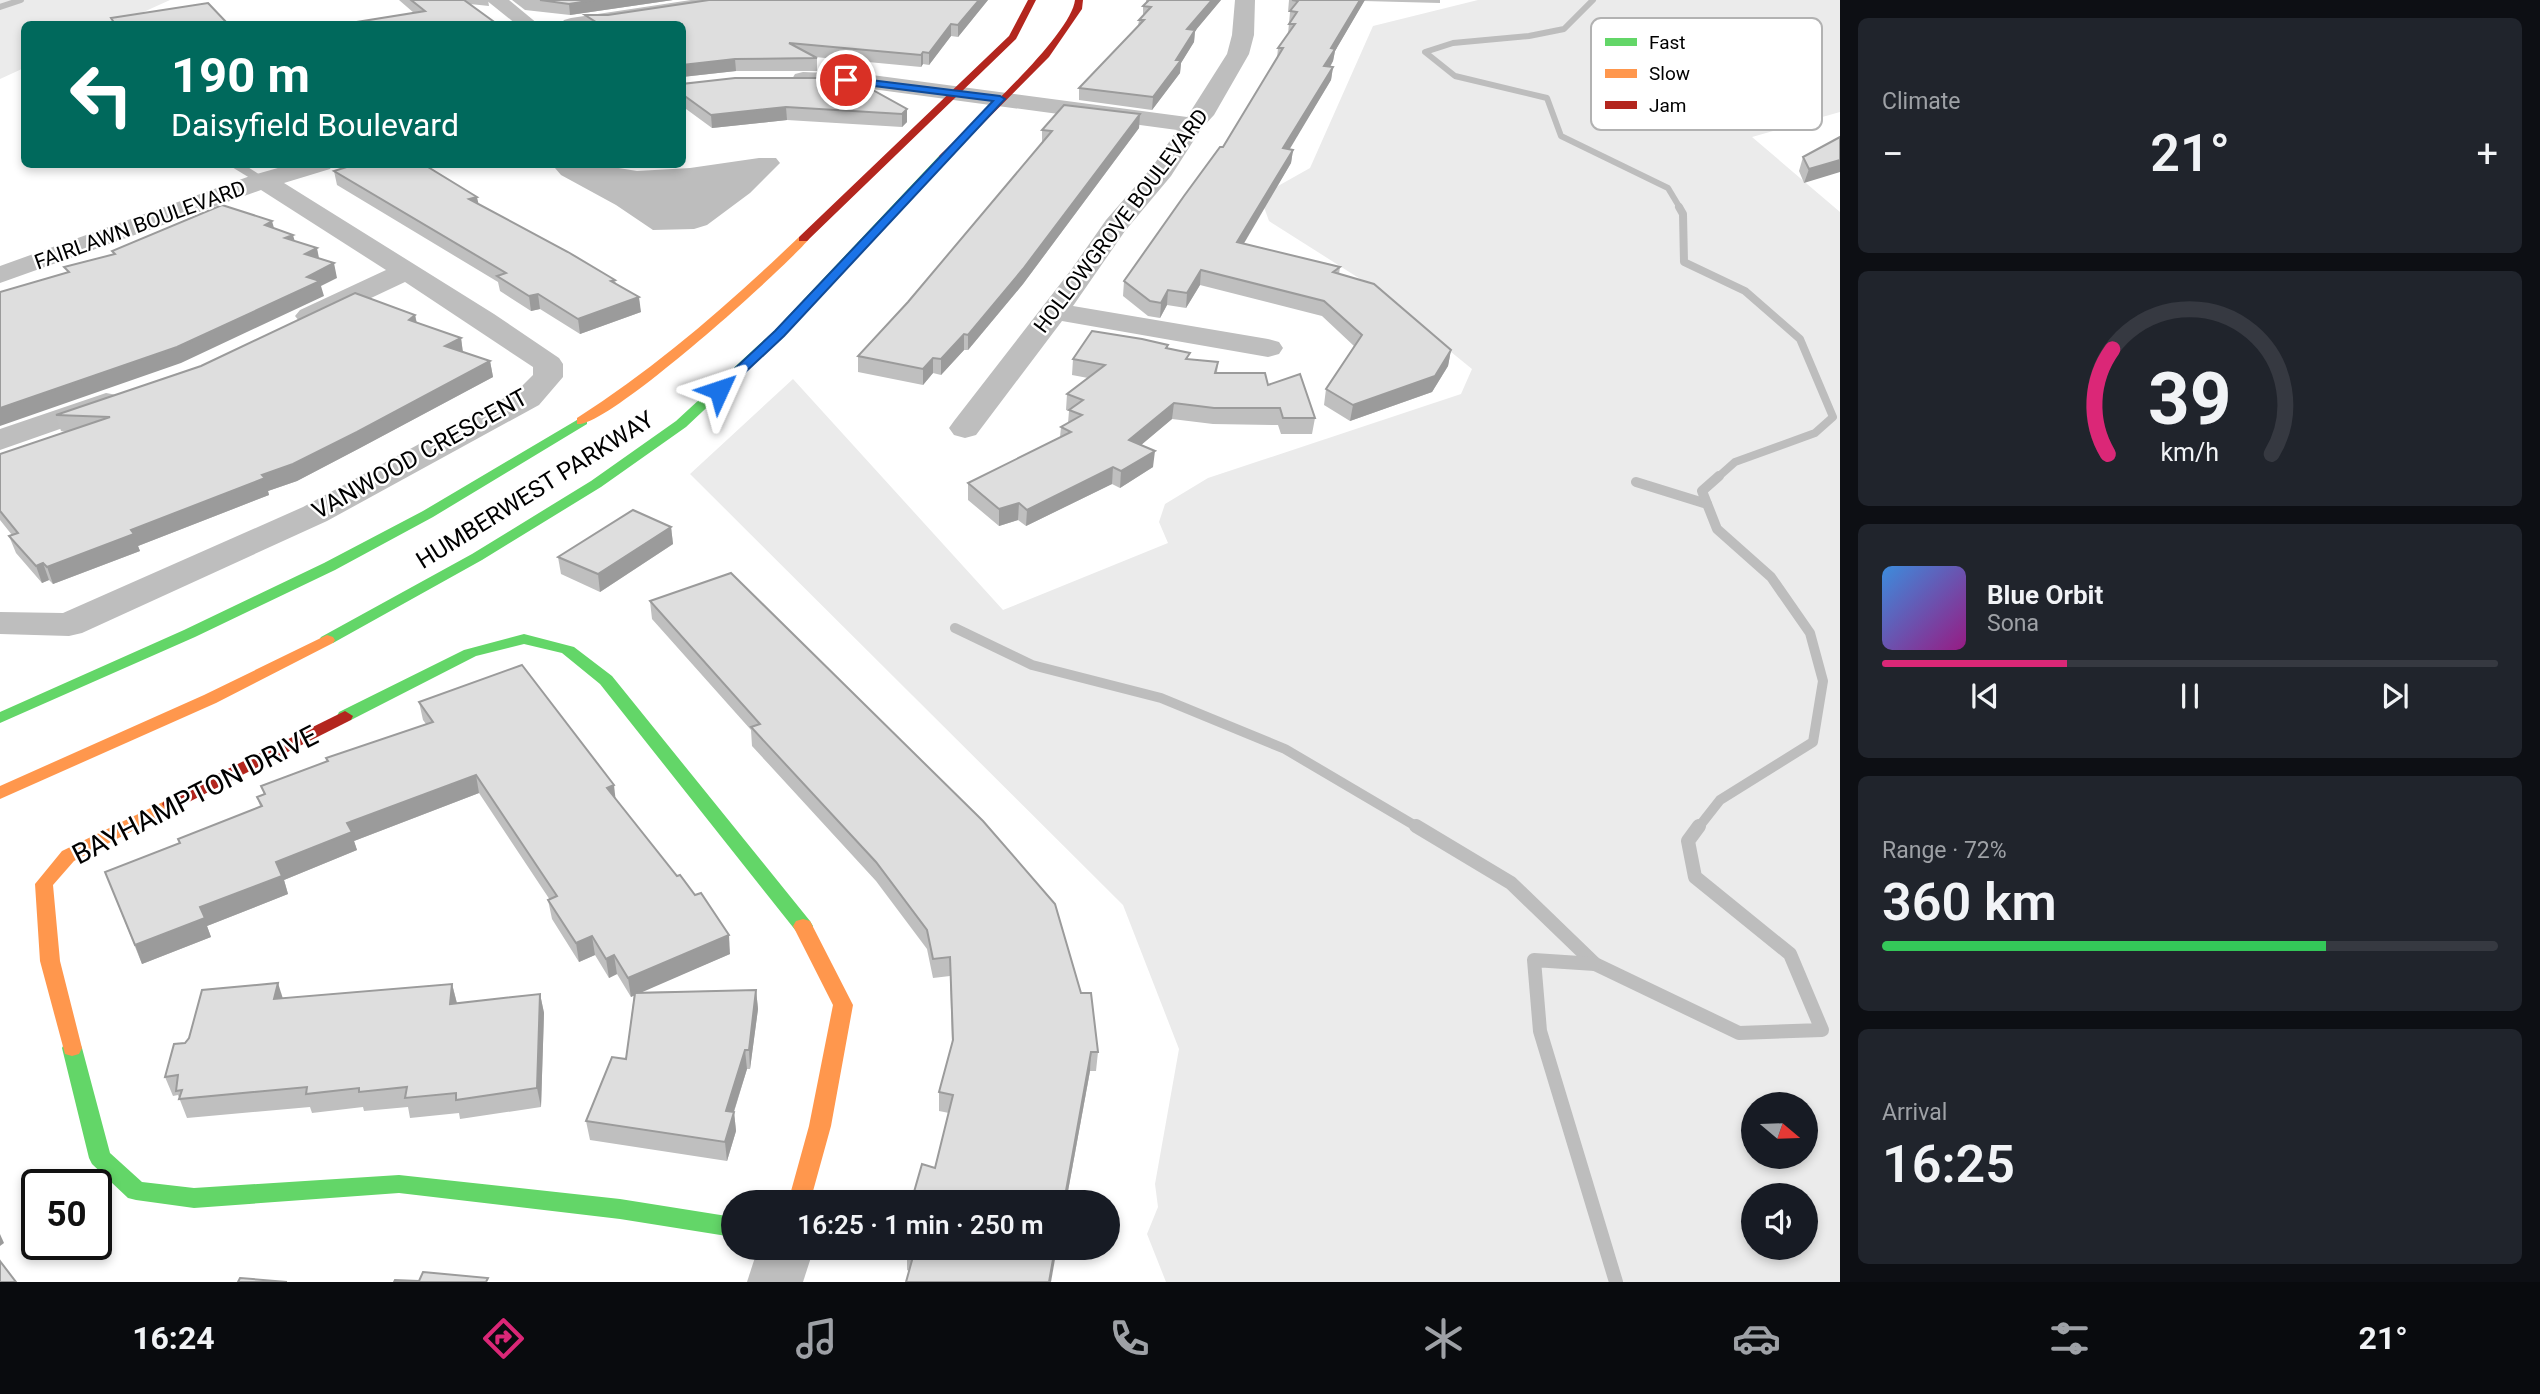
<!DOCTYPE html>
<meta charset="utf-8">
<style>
:root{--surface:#171b24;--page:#20242c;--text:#f1f3f6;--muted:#9ea1a6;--line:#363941;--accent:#db2777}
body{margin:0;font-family:Roboto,sans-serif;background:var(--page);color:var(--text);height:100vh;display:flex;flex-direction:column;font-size:26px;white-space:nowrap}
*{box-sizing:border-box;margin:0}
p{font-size:23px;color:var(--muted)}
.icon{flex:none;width:38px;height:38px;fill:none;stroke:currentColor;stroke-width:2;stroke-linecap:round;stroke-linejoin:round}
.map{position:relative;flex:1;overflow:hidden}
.drawer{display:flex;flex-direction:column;gap:18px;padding:18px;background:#0d0f14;width:700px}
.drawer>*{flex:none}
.banner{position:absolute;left:21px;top:21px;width:665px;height:147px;border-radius:10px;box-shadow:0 4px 10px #0003;background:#00695c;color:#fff;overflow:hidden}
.needle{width:46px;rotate:109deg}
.tools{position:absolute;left:1741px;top:1092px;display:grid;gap:14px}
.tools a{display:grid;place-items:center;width:77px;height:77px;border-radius:50%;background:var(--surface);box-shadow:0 4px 10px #0003;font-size:35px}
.speed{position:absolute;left:21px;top:1169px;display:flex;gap:14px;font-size:35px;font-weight:700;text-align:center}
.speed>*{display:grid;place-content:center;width:91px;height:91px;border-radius:50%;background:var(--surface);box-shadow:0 4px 10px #0003;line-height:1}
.speed .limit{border:4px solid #111;border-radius:10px;background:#fff;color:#111}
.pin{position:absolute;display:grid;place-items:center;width:60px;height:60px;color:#fff;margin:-30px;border:4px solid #fff;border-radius:50%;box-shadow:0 2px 7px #0007}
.me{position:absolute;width:77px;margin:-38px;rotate:48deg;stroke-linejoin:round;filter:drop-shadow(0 0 5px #0008)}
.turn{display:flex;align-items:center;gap:24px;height:147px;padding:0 35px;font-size:32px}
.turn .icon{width:91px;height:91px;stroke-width:2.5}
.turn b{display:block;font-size:49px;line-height:60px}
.big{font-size:52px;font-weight:600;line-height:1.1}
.drawer .card{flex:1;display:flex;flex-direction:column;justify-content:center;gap:10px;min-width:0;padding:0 24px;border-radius:10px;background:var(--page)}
.drawer .dial{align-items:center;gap:0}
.dial svg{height:182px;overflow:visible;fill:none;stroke:var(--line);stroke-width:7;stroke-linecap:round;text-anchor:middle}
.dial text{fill:var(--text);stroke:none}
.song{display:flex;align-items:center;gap:21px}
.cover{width:84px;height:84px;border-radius:10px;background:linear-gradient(135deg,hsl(210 70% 55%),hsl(310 70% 35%))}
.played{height:7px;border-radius:4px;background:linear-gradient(90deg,var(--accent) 30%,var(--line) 30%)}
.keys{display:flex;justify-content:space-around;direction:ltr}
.heat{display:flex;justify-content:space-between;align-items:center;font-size:38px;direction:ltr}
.charge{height:10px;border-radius:5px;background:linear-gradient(90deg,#34c759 72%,var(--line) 0)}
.trip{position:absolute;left:721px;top:1190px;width:399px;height:70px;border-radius:35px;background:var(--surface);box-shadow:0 4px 10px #0003;font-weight:600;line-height:70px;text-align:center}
.dock{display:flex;height:112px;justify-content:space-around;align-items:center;background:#090b0e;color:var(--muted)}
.dock .icon{width:49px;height:49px}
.dock .selected{color:var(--accent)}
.dock b{font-size:32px;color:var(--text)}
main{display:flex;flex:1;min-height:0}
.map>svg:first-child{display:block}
.green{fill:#ebebeb;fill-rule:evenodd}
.water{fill:#bdbdbd}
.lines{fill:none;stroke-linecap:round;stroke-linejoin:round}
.stream-far3{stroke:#bdbdbd;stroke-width:6}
.stream-far2{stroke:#bdbdbd;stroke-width:8}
.stream-far1{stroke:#bdbdbd;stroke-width:10}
.stream{stroke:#bdbdbd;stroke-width:14}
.lane{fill:#bebebe;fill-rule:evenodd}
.street{fill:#bebebe;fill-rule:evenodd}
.fast{fill:#63d668;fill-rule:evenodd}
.slow{fill:#ff974d;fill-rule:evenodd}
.jam{fill:#b3261e;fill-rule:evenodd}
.wall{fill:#bfbfbf}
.shaded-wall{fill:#9b9b9b}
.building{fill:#dedede;stroke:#9b9b9b;stroke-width:2}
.route{fill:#1a73e8;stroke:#114b97;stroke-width:2}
.labels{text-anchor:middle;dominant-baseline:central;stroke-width:5;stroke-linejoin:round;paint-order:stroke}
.far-street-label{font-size:21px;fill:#000;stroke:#fff}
.street-label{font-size:24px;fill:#000;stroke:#fff}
.near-street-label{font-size:28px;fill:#000;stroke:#fff}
.key{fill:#fff;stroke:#b2b2b2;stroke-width:2}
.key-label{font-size:19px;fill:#000}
</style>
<main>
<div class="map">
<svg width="1840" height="1282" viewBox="0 0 1840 1282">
<rect width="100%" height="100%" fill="#fff"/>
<g class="green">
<polygon points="0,0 170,0 117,24 24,24 24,68 0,79"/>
<path d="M 1478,0 L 1840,0 L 1840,112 L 1752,137 L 1840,212 L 1840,1282 L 1166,1282 L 1147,1234 L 1158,1207 L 1155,1184 L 1179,1049 L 1123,905 L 690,474 L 793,379 L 1003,610 L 1168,543 L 1159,522 L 1165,504 L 1208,478 L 1461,394 L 1472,369 L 1365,282 L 1269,221 L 1260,196 L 1310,168 L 1373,26 ZM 1754,1104 L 1806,1104 L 1806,1157 L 1754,1157 ZM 1754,1195 L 1806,1195 L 1806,1248 L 1754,1248 Z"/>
</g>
<polygon class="water" points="759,158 776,158 780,163 750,193 707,225 694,229 653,230 616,205 561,175 555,168 561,164 600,165 637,171 690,168"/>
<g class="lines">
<g class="stream-far3">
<polyline points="1593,0 1564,29 1529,36 1453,43 1425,52 1455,76 1547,98 1561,136 1668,188 1680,208"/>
<polyline points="0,7 21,0"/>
</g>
<polyline class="stream-far2" points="1679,207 1683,214 1684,262 1745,291 1800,339 1833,417 1815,433 1735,462 1717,478"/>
<g class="stream-far1">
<polyline points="1636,482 1707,504"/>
<polyline points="955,628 1032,665 1161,698 1285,749 1419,828"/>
<polyline points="1698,828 1720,800 1813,742 1823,681 1810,633 1771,577 1717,529 1702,491 1719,476"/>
</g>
<g class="stream">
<polyline points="1416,826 1511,883 1595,964 1739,1033 1822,1030 1790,954 1695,877 1688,841 1699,826"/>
<polyline points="1595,964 1534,960 1540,1031 1616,1282"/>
</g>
<polygon class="lane" points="227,164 243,164 268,180 266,183 258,183"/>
<g class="street">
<polygon points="486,0 509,0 538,24 516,24"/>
<polygon points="691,0 741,0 738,4 731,6 609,24 561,24 564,20 571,18"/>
<polygon points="1235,0 1255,0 1254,35 1249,54 1214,115 1201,129 1171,176 1125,231 1073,306 1268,339 1279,342 1283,348 1279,354 1268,357 1062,321 976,435 965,438 954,435 949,428 954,421 1071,270 1106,220 1153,166 1177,130 872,89 803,86 795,84 792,79 795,74 803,72 872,75 1187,117 1227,54 1232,35"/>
<polygon points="292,164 333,164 330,169 284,183 494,314 559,358 563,364 563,377 539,405 327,521 82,633 69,636 0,634 0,612 63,613 303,507 517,391 533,375 533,367 405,282 320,322 310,325 300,322 295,316 300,310 386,270 261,190 0,283 0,266 253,175"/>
<polygon points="106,393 117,395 122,402 117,409 0,450 0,429"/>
<polygon points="758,1248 814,1248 803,1282 747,1282"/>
</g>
<g class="fast">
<polygon points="939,156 948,158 783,336 686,427 601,487 482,560 333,643 321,643 319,640 321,637 472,554 591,481 676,421 775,330"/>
<polygon points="582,417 587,418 587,424 433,517 335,570 195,637 0,723 0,712 184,630 324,563 423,511"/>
<polygon points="524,634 574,647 612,676 810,921 813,926 810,931 803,933 796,931 600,684 562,653 524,644 476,656 351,720 339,720 337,716 339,712 464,650"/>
<polygon points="72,1040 79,1042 82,1048 110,1153 142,1182 194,1188 399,1175 620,1199 733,1217 733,1237 620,1219 399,1193 194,1208 136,1200 128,1198 92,1164 89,1158 62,1048 65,1042"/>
</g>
<g class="slow">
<path d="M 799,237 L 809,239 C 784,269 606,429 577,424 L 577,418 C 658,366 730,303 799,237 Z"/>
<polygon points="327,635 333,637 335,640 333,643 216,703 0,799 0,786 204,695"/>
<polygon points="171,798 177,800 180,804 177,808 74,861 53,885 60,961 82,1048 79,1054 72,1056 65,1054 40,961 35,884 62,851"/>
<polygon points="803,919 810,921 853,1005 831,1126 810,1202 788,1202 809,1126 833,1005 793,926 796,921"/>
</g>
<g class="jam">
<polygon points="1028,0 1036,0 1016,39 807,241 799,241 799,237 1009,36"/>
<path d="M 1075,0 L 1083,0 L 1082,9 L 1049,57 L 947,160 L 939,160 L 939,156 C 969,127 1071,36 1075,0 Z"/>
<polygon points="345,711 353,716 351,720 177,808 165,808 162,804 165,800"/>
</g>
</g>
<g class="wall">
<polygon points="399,0 488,0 489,6 470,4 414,13"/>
<polygon points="512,0 673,0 570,15 525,10"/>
<polygon points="709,0 988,0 958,37 951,36 929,65 923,64 921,67 815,57 817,58 817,71 736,71 682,77 682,24 586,24 585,15 608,15"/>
<polygon points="1146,0 1221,0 1195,31 1194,42 1181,63 1180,73 1152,110 1079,100 1079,88 1138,26 1139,20 1143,16 1143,6 1146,4"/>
<polygon points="1289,0 1440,0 1440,3 1364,1 1335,51 1333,61 1330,67 1333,67 1331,80 1289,149 1293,150 1291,163 1243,243 1340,267 1339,274 1451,350 1448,366 1432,392 1350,421 1324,405 1326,389 1354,346 1322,316 1200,285 1186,308 1167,305 1160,318 1148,316 1123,296 1124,281 1223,147 1277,58 1278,48 1288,34 1290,12 1288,12"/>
<polygon points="682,84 907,109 907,122 902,127 787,120 712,128 682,106"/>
<polygon points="1140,114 1139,128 1023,284 968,350 964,350 941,375 933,373 923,385 858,372 858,356 908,302 1042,143 1042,130"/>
<polygon points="1840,137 1804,183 1799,171 1803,157"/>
<polygon points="334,171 479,204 615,280 616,284 641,312 580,334 540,309 531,311 500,291 498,282 337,185"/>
<polygon points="415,315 417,323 461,338 463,352 490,361 493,377 360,448 297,481 268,491 269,495 138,546 140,551 53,584 49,580 42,583 16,553 9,536 12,535 0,520 0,454 66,432 61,431 56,415"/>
<polygon points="1168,345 1168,349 1189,359 1218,362 1217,373 1268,385 1315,418 1312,434 1281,434 1278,425 1213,424 1172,419 1141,445 1153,467 1120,488 1112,484 1026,526 1018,520 999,526 968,500 968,483 1060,437 1061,427 1068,423 1069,411 1066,410 1067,394 1088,378 1072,375 1073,359"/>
<polygon points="671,527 673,544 600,592 561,574 558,557"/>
<polygon points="650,601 1098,1052 1096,1071 1090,1071 1066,1202 912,1202 912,1199 935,1168 949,1113 939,1111 939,1092 952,1043 950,976 933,978 927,949 876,881 752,746 751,730 652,619"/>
<polygon points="419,702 616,799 730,954 640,992 756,990 758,1009 750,1069 747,1069 734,1112 736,1131 727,1161 590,1140 586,1121 626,1059 634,995 631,997 617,974 609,978 595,955 579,962 552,919 548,900 550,900 479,793 354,841 357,850 284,880 288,894 207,926 211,937 142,964 112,890 180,843 260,806 257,797 264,794 261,786 327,762 326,758 426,724 423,720"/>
<polygon points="452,984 457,1003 540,994 544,1013 541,1107 460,1119 459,1113 410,1118 408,1107 364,1111 363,1107 312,1113 310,1107 187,1118 178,1095 173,1096 165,1077 185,1043 283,998"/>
<polygon points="1057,1248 909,1271 907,1270 907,1251"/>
</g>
<g class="shaded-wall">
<polygon points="594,0 673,0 570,15 569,4"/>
<polygon points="979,0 988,0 958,37 958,25"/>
<polygon points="1212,0 1221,0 1195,31 1194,42 1181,63 1180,73 1152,110 1153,97 1176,60 1187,29"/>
<polygon points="1360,0 1365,0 1335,51 1333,61 1323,79 1324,66 1331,48"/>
<polygon points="951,24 951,36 929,65 929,53"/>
<polygon points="923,52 923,64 921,67 921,55"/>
<polygon points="735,59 736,71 682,77 682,65"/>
<polygon points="1333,67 1331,80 1282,162 1283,148"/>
<polygon points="786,107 787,120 712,128 711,115"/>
<polygon points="907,109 907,122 902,127 902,114"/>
<polygon points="1140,114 1139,128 1023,284 968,350 968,335"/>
<polygon points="1293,150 1291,163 1236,257 1237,242"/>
<polygon points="1840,160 1840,172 1804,183 1809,169"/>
<polygon points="477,197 480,211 469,199"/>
<polygon points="272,221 276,235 265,225"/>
<polygon points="293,235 297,249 285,238"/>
<polygon points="317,248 320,263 305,254"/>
<polygon points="334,263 337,278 321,286 324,296 181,363 0,426 0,408 307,277"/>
<polygon points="1201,270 1200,285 1186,308 1187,293"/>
<polygon points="1168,290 1167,305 1160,318 1161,303"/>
<polygon points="538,294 540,309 531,311 529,296"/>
<polygon points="639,297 641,312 580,334 578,319"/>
<polygon points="415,315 418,331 409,320"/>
<polygon points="964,334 964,350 941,375 941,359"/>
<polygon points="461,338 463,354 445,346"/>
<polygon points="1451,350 1448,366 1432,392 1350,421 1353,405"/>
<polygon points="933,358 933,373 923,385 923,369"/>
<polygon points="490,361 493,377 360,448 297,481 268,491 269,495 138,546 140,551 53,584 47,567 131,530"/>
<polygon points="1174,403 1172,419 1128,456 1129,440"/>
<polygon points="1155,451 1153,467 1120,488 1121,471"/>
<polygon points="1113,467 1112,484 1026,526 1027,510"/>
<polygon points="1019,503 1018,520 999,526 999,509"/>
<polygon points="671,527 673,544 600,592 598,574"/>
<polygon points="43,563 49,580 42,583 36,566"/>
<polygon points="476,775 479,793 354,841 357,850 284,880 288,894 207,926 211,937 142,964 135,945 276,862 347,823"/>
<polygon points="614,785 616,803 607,788"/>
<polygon points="729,935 730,954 631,997 628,978"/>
<polygon points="592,936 595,955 579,962 576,943"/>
<polygon points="614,955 617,974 609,978 606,959"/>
<polygon points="278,983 284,1002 274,999"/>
<polygon points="452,984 457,1004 450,1004"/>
<polygon points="756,990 758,1009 750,1069 749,1050"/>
<polygon points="540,994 544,1013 541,1107 537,1088"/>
<polygon points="745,1050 747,1069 728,1130 726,1111"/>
<polygon points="1091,1052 1090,1071 1066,1202 1064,1202"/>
<polygon points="734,1112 736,1131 727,1161 725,1142"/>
<polygon points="0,1234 4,1243 0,1246"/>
<polygon points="1055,1248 1057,1248 1051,1282 1049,1282"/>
</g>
<g class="building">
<polygon points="411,0 464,0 497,24 344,24 425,11"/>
<polygon points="540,0 594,0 569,4"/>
<polygon points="709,0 979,0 958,25 951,24 929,53 923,52 921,55 789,43 817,58 735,59 682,65 682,24 599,24 585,15 608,15"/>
<polygon points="1149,0 1212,0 1187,29 1195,30 1176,60 1181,60 1153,97 1079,88 1144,20 1139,20 1151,7 1143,6"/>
<polygon points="1292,0 1360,0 1331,48 1335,49 1324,66 1333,67 1283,148 1293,150 1237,242 1340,267 1333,272 1374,284 1451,350 1435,376 1353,405 1326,389 1362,335 1324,301 1201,270 1187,293 1168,290 1161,303 1150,301 1124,281 1184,196 1220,147 1223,147 1283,48 1278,48 1295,24 1289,24 1297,12 1290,11 1298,1"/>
<polygon points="208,3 228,24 115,24 111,18"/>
<polygon points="735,78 851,78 907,109 902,114 786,107 711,115 682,94 682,84"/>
<polygon points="1064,105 1140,114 1023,269 968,335 964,334 941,359 933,358 923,369 858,356 908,302 1052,131 1042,130"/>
<polygon points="1840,137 1840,160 1809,169 1803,157"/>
<polygon points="356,164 423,164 477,197 469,199 568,252 615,280 611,281 639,297 578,319 538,294 529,296 497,276 506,273 334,171"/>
<polygon points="222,205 272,221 265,225 293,235 285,238 317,248 305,254 334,263 307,277 320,281 177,347 0,408 0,292 69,272 64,267 115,254 112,251"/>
<polygon points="355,293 415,315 409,320 461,338 445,346 490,361 357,432 293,464 262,475 265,478 131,530 134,534 47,567 43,563 36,566 9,536 18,533 0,511 0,454 110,417 56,415 201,366"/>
<polygon points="1092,331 1142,339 1168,345 1166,348 1190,353 1186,359 1218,362 1215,373 1265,373 1268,385 1300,374 1315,418 1283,418 1280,408 1214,408 1174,403 1129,440 1155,451 1121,471 1113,467 1027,510 1019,503 999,509 968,483 1071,432 1061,427 1082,415 1069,410 1083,400 1067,394 1105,365 1073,359"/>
<polygon points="633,510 671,527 598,574 558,557"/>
<polygon points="731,573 983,821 1055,904 1081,993 1091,993 1098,1052 1091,1052 1064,1202 920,1202 920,1200 912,1199 922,1164 935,1168 953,1095 939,1092 953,1040 950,957 933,959 927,930 876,862 751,727 760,724 650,601"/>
<polygon points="522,665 614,785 607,788 677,876 680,875 695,895 701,893 729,935 628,978 614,955 606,959 592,936 576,943 548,900 557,896 476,775 347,823 352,832 276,862 282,876 200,907 205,918 135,945 105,872 180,843 178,839 262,806 257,797 265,794 261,786 328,761 326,758 433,722 419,702"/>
<polygon points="278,983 274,999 452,984 450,1004 540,994 537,1088 456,1100 456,1093 405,1098 407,1087 359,1092 359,1088 306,1094 307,1087 179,1099 182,1090 176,1091 178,1075 165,1077 174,1044 185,1043 189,1038 202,990"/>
<polygon points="756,990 749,1050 745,1050 726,1111 734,1112 725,1142 586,1121 612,1057 626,1059 635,993"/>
<polygon points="908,1248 1055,1248 1049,1282 906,1282 914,1253 907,1251"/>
<polygon points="0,1261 16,1282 0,1282"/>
<polygon points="423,1272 488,1278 486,1282 394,1282 395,1280 419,1281"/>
<polygon points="240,1278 287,1282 238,1282"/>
</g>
<polygon class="route" points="846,77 1000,96 1005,99 784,336 724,392 715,392 715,387 775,331 993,101 843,82 843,78"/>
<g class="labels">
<g class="far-street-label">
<text transform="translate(1121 221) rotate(-53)">HOLLOWGROVE BOULEVARD</text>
<text transform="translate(140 225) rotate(-20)">FAIRLAWN BOULEVARD</text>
</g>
<g class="street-label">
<text transform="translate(420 454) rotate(-29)">VANWOOD CRESCENT</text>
<text transform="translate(535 490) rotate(-32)">HUMBERWEST PARKWAY</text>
</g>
<g class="near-street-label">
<text transform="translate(195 795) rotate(-27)">BAYHAMPTON DRIVE</text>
</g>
</g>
<rect x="1591" y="18" width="231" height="112" rx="10" class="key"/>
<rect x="1605" y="38" width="32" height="8" fill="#63d668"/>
<rect x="1605" y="69" width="32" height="9" fill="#ff974d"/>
<rect x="1605" y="101" width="32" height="8" fill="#b3261e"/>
<g class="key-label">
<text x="1649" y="49">Fast</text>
<text x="1649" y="80">Slow</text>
<text x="1649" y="112">Jam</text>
</g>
</svg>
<div class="tools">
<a><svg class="needle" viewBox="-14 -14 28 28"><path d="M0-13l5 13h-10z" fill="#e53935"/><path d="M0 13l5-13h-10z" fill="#9ea1a6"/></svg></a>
<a><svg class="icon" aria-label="sound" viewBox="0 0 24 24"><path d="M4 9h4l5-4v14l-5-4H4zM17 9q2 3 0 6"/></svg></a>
</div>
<div class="speed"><div class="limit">50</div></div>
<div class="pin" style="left:846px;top:80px;background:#d93025"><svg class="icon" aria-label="arrive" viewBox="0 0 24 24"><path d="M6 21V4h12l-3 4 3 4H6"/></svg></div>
<svg class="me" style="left:719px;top:390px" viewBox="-20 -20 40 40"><path d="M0-17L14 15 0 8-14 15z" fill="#1a73e8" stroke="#fff" stroke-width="4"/></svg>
<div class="trip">16:25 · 1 min · 250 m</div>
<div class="banner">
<div class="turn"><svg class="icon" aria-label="left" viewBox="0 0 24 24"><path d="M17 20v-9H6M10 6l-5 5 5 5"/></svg><div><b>190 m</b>Daisyfield Boulevard</div></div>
</div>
</div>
<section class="drawer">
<div class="card"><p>Climate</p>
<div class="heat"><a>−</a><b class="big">21°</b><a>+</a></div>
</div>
<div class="card dial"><svg viewBox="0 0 100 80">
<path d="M14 69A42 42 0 1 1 86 69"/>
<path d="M14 69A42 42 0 0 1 16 23" stroke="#db2777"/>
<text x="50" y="56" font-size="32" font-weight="700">39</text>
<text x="50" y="72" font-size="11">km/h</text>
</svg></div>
<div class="card">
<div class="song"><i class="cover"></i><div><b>Blue Orbit</b><p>Sona</p></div></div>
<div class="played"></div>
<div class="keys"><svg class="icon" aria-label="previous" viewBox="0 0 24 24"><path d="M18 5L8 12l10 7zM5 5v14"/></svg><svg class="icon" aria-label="pause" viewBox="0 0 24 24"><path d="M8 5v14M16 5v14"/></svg><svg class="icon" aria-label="next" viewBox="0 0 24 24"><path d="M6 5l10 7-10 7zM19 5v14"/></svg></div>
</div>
<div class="card"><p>Range · 72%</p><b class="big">360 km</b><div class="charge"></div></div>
<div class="card"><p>Arrival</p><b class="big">16:25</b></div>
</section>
</main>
<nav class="dock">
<b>16:24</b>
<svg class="icon selected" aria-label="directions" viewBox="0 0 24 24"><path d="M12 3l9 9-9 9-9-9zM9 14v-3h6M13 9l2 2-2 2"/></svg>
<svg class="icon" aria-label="music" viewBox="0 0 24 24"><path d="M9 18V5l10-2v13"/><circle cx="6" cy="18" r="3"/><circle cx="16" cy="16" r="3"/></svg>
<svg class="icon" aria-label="phone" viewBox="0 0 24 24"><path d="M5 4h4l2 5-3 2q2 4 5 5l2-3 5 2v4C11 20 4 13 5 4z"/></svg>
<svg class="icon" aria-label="climate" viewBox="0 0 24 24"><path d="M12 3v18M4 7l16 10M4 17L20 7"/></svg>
<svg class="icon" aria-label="car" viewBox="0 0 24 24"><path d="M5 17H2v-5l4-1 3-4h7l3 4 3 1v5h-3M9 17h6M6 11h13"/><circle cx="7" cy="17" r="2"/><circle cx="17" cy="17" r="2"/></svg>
<svg class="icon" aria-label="filters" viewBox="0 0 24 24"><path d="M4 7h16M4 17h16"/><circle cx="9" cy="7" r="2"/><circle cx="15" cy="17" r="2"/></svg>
<b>21°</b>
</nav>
